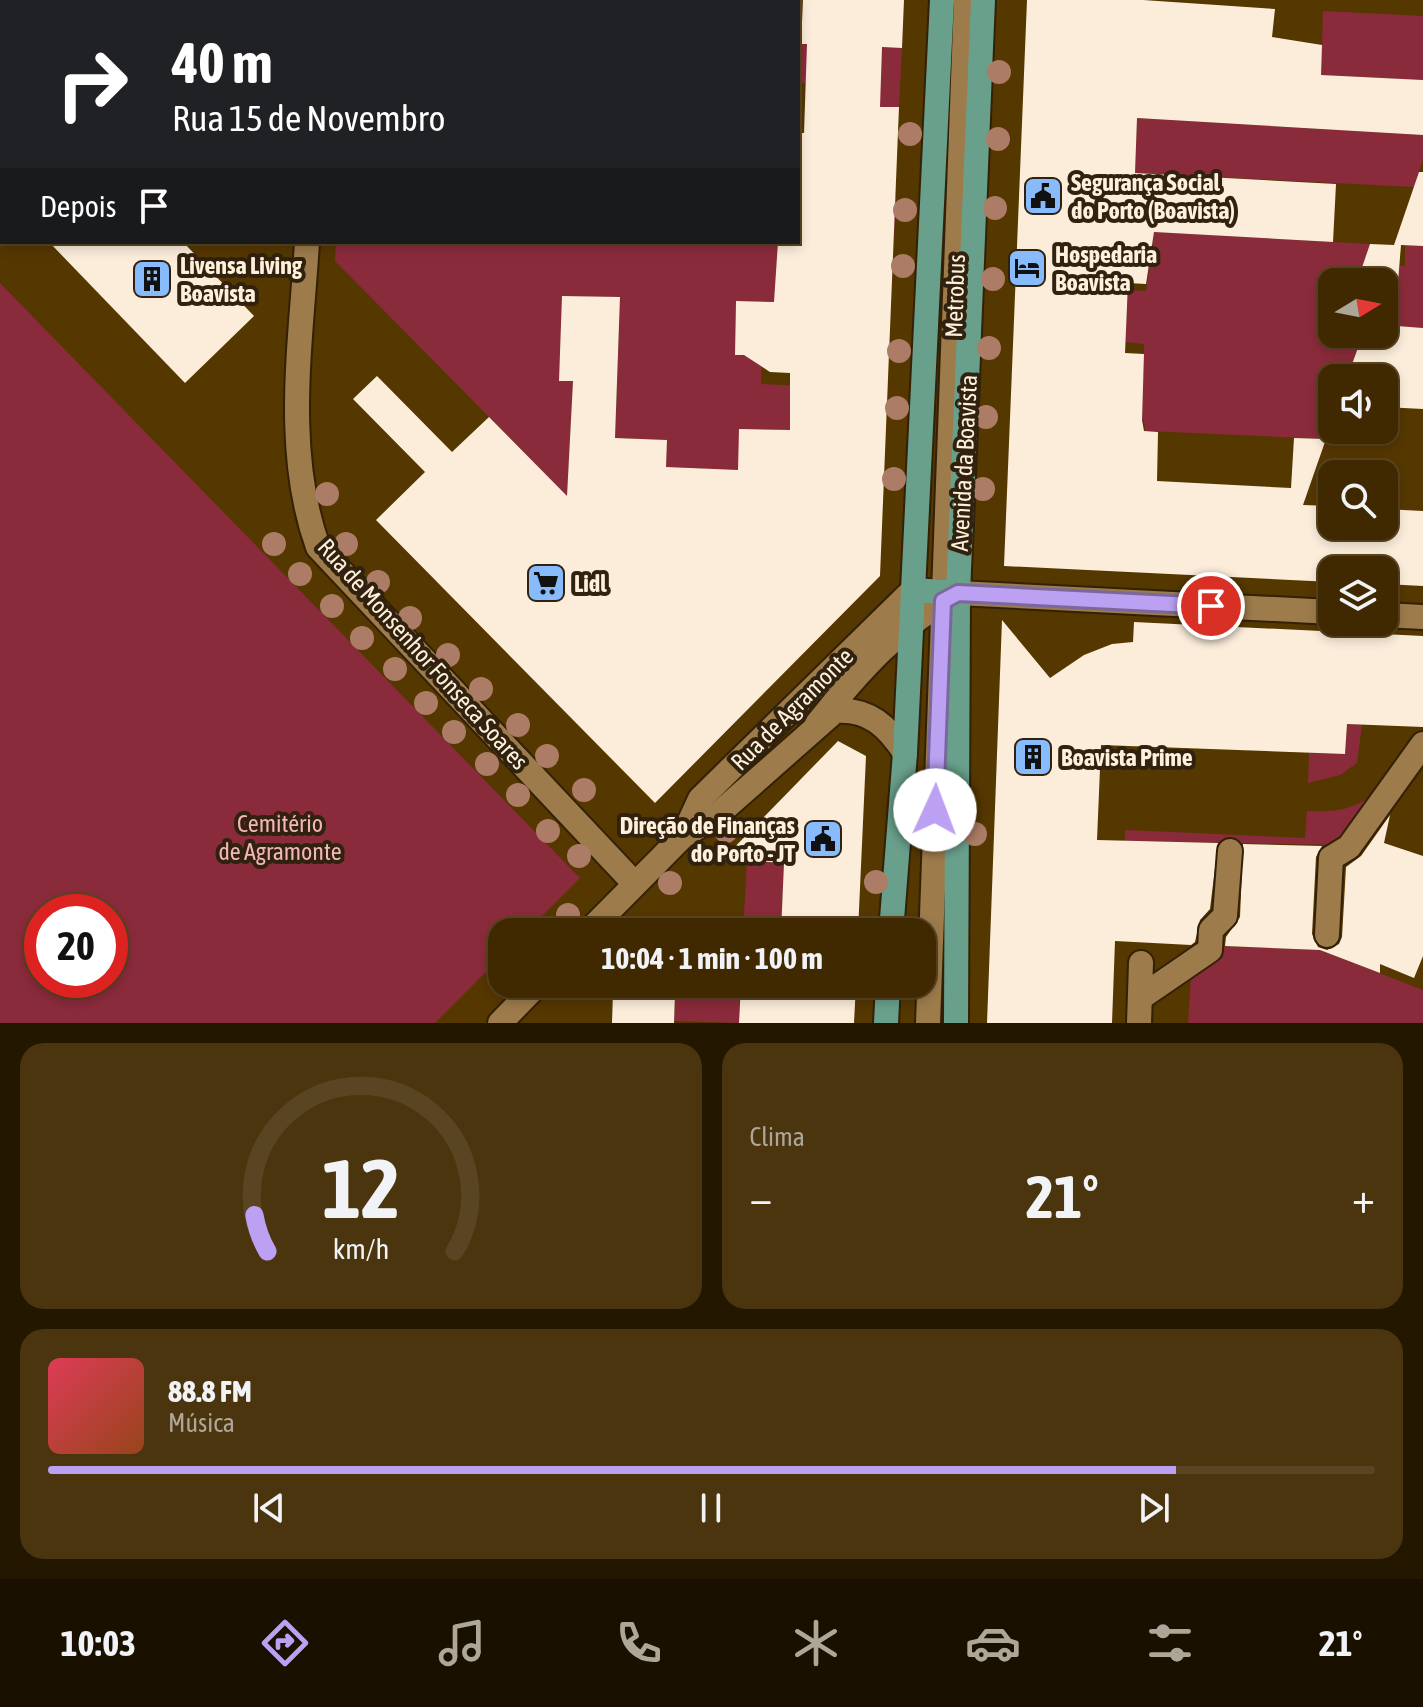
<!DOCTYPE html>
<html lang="pt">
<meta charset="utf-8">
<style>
:root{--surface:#402900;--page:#4b350f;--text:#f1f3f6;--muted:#aea699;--line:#594522;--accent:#bca0f2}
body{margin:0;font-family:"Asap Condensed",sans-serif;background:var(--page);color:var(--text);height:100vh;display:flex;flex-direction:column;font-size:30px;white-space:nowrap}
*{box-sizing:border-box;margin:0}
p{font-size:26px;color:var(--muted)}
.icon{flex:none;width:44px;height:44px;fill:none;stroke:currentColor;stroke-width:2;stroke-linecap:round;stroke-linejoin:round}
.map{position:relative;height:1023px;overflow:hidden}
.side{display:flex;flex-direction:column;gap:20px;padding:20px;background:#231700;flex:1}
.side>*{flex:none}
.top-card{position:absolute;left:0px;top:0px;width:800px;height:244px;box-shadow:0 4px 12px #0003,0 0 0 2px var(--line);background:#202124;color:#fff;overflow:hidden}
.needle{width:52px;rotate:80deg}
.tools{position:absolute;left:1318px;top:268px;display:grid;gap:16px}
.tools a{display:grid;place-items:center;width:80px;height:80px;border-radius:16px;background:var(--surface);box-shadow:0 4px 12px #0003,0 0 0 2px var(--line);font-size:40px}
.speed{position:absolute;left:24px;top:894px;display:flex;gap:16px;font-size:40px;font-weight:700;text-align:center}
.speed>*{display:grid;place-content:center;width:104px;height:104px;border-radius:50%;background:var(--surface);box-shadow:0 4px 12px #0003,0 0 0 2px var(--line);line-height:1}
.speed .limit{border:12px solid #d22;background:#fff;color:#111}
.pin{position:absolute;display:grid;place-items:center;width:68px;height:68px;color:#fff;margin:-34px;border:4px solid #fff;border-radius:50%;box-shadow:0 2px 8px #0007}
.me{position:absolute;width:88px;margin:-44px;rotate:2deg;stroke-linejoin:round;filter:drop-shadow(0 0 6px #0008)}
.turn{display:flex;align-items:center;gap:28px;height:168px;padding:0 40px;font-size:36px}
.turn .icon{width:104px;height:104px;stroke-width:2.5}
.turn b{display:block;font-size:56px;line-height:68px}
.then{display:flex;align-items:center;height:76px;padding:0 40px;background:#0003;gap:16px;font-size:30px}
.big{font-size:60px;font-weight:700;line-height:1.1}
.side .tile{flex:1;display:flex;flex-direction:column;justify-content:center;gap:12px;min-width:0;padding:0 28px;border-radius:24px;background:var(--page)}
.side .dial{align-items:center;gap:0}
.dial svg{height:208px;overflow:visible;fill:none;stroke:var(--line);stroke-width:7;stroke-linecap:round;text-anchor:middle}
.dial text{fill:var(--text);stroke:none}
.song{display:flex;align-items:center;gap:24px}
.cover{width:96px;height:96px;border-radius:12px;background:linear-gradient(135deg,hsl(350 70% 55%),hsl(20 70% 35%))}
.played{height:8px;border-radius:4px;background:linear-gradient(90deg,var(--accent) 85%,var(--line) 85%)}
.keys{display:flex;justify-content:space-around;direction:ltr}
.heat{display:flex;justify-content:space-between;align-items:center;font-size:44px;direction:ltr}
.side .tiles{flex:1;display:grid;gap:20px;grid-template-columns:1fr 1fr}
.tile:last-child{grid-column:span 2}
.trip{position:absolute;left:488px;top:918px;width:448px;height:80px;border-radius:24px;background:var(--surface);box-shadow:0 4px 12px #0003,0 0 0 2px var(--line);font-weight:700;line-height:80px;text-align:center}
.dock{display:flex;height:128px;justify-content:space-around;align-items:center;background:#1a1000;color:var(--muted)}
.dock .icon{width:56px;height:56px}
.dock .selected{color:var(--accent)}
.dock b{font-size:36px;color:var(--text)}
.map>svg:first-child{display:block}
.green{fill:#8a2b3b;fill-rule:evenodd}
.building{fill:#fbedda}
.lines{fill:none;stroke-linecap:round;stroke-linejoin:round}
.minor-casing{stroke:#322107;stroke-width:28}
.major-casing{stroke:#322107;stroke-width:28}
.minor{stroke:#9d7b4b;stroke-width:24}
.major{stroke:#69a08c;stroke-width:24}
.tree{fill:#ac7c66}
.route-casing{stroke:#7a689d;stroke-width:20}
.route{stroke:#bca0f2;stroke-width:14}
.labels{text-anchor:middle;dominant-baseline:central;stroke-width:8;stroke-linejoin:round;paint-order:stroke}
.poi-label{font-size:24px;font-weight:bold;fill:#fff0dc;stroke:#30220e;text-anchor:start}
.street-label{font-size:24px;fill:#fff0dc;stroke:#30220e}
.park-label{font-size:24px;fill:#f3b5b9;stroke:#30220e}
</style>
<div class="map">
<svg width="1423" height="1023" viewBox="0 0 1423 1023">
<rect width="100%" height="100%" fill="#553700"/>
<g class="green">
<polygon points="1323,11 1423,16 1423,80 1129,66 1322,45"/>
<polygon points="798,44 902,48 899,107 880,107 880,86 798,83"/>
<polygon points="1137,118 1423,135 1423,160 1414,187 1135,173"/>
<polygon points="798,193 896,196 891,305 736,301 735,355 762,356 761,384 802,386 802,412 790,412 790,430 739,429 739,442 789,444 788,473 666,467 667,440 615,438 620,298 563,296 559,381 573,381 567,496 335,261 336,242 798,242"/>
<polygon points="1154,232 1370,244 1357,282 1332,282 1332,334 1363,334 1347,378 1332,378 1332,422 1326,439 1145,431 1144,420 1131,419 1144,373 1144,344 1125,342 1128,290 1146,291"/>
<polygon points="1405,245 1423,246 1423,328 1395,326 1397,300 1384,299 1384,282 1381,282 1387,266 1405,266"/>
<path d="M 0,283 L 580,878 L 526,932 L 502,932 L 502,956 L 435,1023 L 0,1023 ZM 42,912 L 110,912 L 110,980 L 42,980 Z"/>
<polygon points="1347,724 1362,725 1357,763 1340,775 1308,783 1309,753 1345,754"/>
<path d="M 1385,786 L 1345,845 L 1125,841 L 1125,830 L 1305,838 L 1307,811 C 1344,812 1355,809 1385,786 Z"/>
<polygon points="747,861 784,863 781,932 743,932"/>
<polygon points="1217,946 1320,950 1423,990 1423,1023 1188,1023 1191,976"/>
<polygon points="675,993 740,995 739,1023 674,1021"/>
</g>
<g class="building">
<polygon points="803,0 904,0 902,48 882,47 880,107 899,107 880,576 655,803 376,520 425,472 353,399 377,376 452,452 489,417 567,496 573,381 559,381 562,296 620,297 615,438 667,440 666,467 738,470 739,429 790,430 790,373 770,372 744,355 735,355 736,301 774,302 778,242 798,242 798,133 804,133 807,44 801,44"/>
<polygon points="1027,0 1143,0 1275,9 1272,37 1322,45 1321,75 1423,80 1423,135 1137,118 1135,173 1336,184 1333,242 1154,232 1146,284 1128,283 1125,353 1144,354 1142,420 1144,431 1158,432 1157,481 1291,488 1294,438 1326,439 1303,505 1332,506 1332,526 1384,526 1384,509 1423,511 1423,586 1384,584 1384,570 1332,570 1332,582 1004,566"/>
<polygon points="1419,172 1423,172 1423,246 1401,245 1398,282 1357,282 1370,244 1394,245"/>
<polygon points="49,242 183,242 254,316 185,383"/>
<polygon points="1384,325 1423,328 1423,409 1384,407 1384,378 1347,378 1363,334 1384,334"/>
<polygon points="1002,620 1050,678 1084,655 1112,644 1133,642 1134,622 1423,636 1423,727 1347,724 1345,754 1101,745 1097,840 1218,843 1210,909 1200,920 1195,942 1191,945 1115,941 1112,1023 987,1023"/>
<polygon points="838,741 866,756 858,932 781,932 784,863 723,859"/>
<polygon points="1390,815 1384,843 1423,856 1423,956 1414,978 1380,964 1380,973 1320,950 1225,946 1226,937 1240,917 1243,844 1322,846 1316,857 1312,934 1318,947 1327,950 1339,944 1342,937 1346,867 1361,856"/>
<polygon points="741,984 856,984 854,1023 739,1023"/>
<polygon points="613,992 675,993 674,1023 612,1023"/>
</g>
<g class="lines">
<defs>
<g id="minor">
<polyline points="320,2 320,0"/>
<polyline points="427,2 427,0"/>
<path d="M 307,242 C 301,343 283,450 318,547 L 635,884"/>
<polyline points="1384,615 1423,617"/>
<path d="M 817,724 C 857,673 901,624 958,593 L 1332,612"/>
<polyline points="683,836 700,799 913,590"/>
<path d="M 588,932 L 683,836 L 716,816 L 835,711 C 869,708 888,727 905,753"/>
<polyline points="1327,935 1331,858 1349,847 1423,744"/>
<polyline points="1140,998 1210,950 1211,930 1225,916 1230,851"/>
<polyline points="500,1023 538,984"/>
<polyline points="928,1023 966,0"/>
<polyline points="1139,1023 1141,963"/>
</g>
<g id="major">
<polyline points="913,590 958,593"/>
<polyline points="891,932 905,753 942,0"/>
<polyline points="886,1023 888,984"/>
<polyline points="956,1023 958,593 983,0"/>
</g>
</defs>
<use href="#minor" class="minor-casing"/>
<use href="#major" class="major-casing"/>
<use href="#minor" class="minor"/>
<use href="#major" class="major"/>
</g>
<g class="tree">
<circle cx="999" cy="72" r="12"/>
<circle cx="910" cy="134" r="12"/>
<circle cx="998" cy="139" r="12"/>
<circle cx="995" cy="208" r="12"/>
<circle cx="905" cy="210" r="12"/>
<circle cx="903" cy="266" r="12"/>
<circle cx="993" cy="279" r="12"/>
<circle cx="989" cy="348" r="12"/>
<circle cx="899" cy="351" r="12"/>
<circle cx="897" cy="408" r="12"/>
<circle cx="986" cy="417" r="12"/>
<circle cx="894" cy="479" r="12"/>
<circle cx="983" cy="489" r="12"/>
<circle cx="327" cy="494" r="12"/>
<circle cx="274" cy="544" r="12"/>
<circle cx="346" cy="544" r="12"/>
<circle cx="300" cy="574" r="12"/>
<circle cx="378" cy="582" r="12"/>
<circle cx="332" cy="606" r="12"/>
<circle cx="410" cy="618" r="12"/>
<circle cx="362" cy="638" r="12"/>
<circle cx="448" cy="655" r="12"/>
<circle cx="395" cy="669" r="12"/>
<circle cx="481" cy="689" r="12"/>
<circle cx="426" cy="703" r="12"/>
<circle cx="518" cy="725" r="12"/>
<circle cx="454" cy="732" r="12"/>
<circle cx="547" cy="756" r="12"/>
<circle cx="487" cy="764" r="12"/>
<circle cx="584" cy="790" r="12"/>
<circle cx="518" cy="795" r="12"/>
<circle cx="548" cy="831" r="12"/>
<circle cx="726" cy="831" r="12"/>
<circle cx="975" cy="834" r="12"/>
<circle cx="579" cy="856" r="12"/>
<circle cx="876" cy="882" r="12"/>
<circle cx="670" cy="883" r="12"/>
<circle cx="568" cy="915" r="12"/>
</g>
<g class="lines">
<defs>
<polyline id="route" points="935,810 943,601 958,593 1211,606"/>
</defs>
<use href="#route" class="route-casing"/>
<use href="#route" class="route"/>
</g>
<defs>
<symbol id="civic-square" viewBox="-11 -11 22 22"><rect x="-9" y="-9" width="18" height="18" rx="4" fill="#87bbfc" stroke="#30220e"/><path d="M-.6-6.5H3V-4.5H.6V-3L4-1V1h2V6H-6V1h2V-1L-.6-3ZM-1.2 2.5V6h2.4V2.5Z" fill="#111"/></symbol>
<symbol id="hotel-square" viewBox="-11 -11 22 22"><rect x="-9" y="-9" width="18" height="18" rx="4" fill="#87bbfc" stroke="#30220e"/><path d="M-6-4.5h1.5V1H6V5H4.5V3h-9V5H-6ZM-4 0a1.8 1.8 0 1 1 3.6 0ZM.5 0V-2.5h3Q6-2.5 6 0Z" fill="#111"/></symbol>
<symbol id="building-square" viewBox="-11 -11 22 22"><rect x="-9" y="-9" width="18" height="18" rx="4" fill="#87bbfc" stroke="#30220e"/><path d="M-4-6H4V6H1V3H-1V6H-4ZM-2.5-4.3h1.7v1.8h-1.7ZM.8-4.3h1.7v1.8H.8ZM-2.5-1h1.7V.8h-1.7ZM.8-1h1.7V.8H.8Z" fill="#111"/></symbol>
<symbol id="supermarket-square" viewBox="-11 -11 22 22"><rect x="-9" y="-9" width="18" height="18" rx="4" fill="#87bbfc" stroke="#30220e"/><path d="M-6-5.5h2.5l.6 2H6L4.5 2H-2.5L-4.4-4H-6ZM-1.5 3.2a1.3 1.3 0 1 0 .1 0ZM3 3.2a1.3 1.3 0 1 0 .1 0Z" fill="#111"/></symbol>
</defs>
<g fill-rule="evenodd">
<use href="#civic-square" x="1021" y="174" width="44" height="44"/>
<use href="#hotel-square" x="1005" y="246" width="44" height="44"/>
<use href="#building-square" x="130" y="257" width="44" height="44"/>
<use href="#supermarket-square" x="524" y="561" width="44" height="44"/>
<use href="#building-square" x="1011" y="735" width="44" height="44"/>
<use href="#civic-square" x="801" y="817" width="44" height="44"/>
</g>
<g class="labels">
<g class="poi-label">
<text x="1071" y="182">Segurança Social<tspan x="1071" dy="28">do Porto (Boavista)</tspan></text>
<text x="1055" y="254">Hospedaria<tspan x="1055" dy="28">Boavista</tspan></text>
<text x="180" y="265">Livensa Living<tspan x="180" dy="28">Boavista</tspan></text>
<text x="574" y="583">Lidl</text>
<text x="1061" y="757">Boavista Prime</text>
<text x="795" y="825" text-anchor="end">Direção de Finanças<tspan x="795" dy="28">do Porto - JT</tspan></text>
</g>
<g class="street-label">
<text transform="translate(955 296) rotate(-88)">Metrobus</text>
<text transform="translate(964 463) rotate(-87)">Avenida da Boavista</text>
<text transform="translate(423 654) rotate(48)">Rua de Monsenhor Fonseca Soares</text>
<text transform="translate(792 709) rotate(-45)">Rua de Agramonte</text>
</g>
<g class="park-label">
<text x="280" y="823">Cemitério<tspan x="280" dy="28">de Agramonte</tspan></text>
</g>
</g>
</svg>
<div class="tools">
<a><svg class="needle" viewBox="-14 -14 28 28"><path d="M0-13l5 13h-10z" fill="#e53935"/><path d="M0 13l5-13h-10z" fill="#aea699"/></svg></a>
<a><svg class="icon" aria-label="sound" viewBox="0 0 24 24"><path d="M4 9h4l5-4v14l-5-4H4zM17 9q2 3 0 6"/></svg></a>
<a><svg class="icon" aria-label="search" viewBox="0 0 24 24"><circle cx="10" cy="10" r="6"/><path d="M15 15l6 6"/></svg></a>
<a><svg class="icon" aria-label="layers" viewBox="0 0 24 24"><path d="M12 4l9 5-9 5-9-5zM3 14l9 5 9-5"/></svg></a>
</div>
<div class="speed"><div class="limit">20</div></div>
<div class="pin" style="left:1211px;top:606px;background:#d93025"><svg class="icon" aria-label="arrive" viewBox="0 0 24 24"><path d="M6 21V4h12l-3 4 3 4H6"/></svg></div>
<svg class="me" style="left:935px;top:810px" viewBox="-20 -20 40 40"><circle r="19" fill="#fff"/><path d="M0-13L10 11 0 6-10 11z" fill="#bca0f2"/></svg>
<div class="trip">10:04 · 1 min · 100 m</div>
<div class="top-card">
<div class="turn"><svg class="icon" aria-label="right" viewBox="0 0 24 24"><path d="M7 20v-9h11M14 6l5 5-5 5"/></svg><div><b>40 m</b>Rua 15 de Novembro</div></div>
<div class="then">Depois<svg class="icon" aria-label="arrive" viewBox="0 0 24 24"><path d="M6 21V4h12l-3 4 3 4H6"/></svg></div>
</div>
</div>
<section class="side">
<div class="tiles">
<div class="tile dial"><svg viewBox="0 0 100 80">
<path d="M14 69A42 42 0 1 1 86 69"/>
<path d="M14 69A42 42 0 0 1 9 55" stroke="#bca0f2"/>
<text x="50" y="56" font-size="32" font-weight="700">12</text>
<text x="50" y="72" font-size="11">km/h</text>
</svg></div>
<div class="tile"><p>Clima</p>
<div class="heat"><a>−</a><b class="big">21°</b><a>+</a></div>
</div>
<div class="tile">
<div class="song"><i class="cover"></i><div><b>88.8 FM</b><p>Música</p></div></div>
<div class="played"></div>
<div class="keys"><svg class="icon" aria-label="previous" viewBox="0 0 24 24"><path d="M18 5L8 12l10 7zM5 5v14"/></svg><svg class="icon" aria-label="pause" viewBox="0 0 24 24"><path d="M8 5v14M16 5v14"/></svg><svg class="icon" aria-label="next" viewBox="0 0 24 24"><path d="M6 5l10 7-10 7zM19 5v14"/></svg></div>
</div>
</div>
</section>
<nav class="dock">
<b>10:03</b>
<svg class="icon selected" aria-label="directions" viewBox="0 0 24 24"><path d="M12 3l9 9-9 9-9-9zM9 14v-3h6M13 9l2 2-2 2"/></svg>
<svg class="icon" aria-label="music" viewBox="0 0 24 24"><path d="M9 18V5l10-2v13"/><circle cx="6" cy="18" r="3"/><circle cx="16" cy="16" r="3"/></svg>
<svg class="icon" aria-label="phone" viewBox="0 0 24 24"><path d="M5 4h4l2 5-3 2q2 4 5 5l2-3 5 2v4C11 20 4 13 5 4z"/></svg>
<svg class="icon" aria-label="climate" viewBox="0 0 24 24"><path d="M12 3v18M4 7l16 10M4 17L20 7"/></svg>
<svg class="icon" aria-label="car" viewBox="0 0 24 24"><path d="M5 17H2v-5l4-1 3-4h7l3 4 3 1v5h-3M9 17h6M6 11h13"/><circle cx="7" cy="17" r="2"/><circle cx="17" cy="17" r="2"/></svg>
<svg class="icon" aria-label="filters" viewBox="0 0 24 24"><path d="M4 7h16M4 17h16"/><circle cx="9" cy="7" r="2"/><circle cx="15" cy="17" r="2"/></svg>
<b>21°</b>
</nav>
